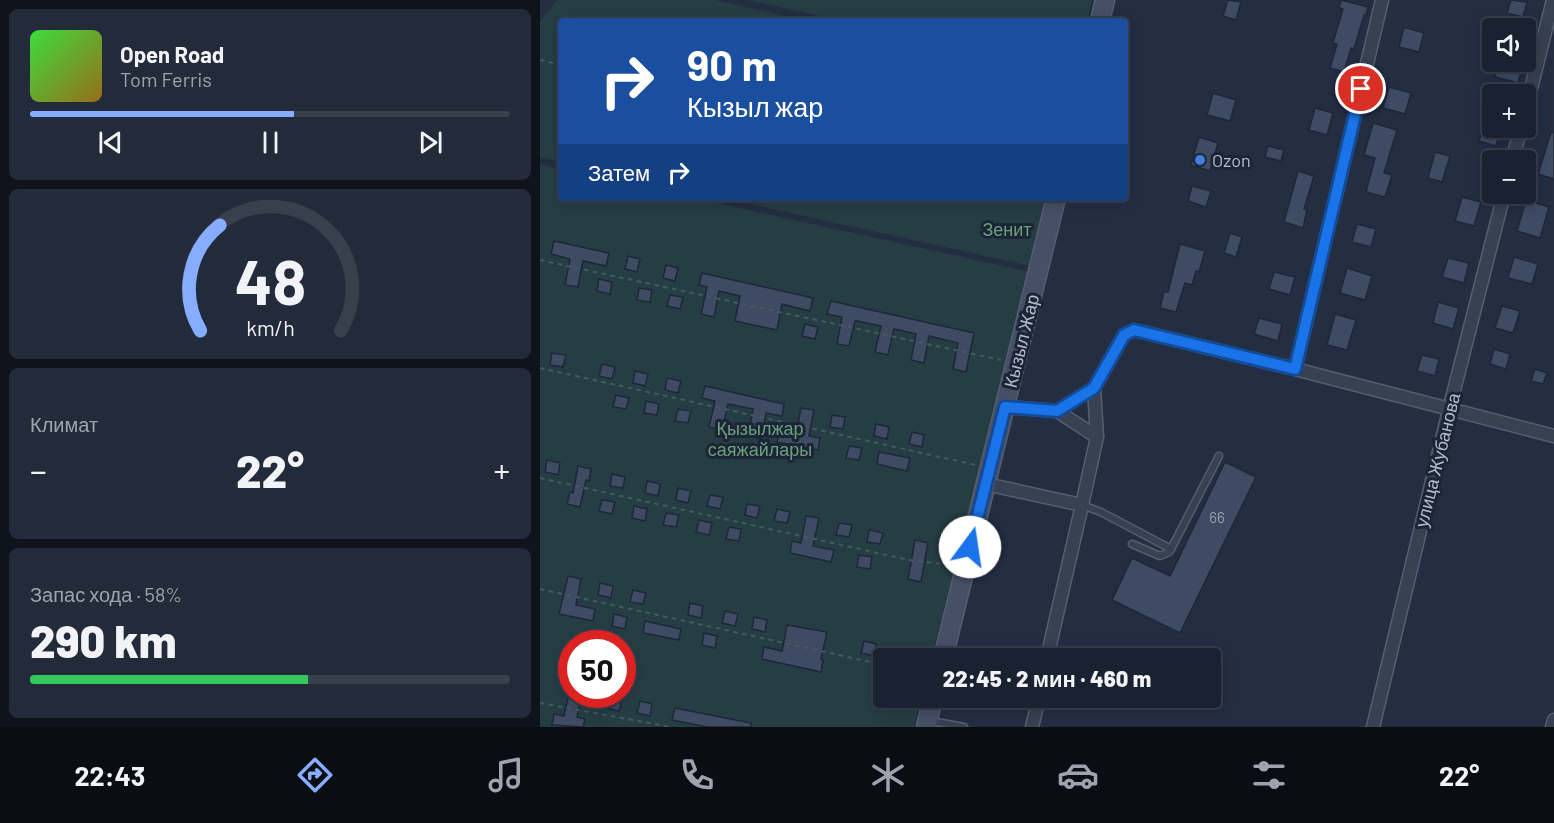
<!DOCTYPE html>
<html lang="ru">
<meta charset="utf-8">
<style>
:root{--surface:#1a2232;--page:#232a3a;--text:#f1f3f6;--muted:#9fa4ac;--line:#383f4d;--accent:#86adff}
body{margin:0;font-family:Barlow,sans-serif;background:var(--page);color:var(--text);height:100vh;display:flex;flex-direction:column;font-size:22px;white-space:nowrap}
*{box-sizing:border-box;margin:0}
p{font-size:20px;color:var(--muted)}
.icon{flex:none;width:33px;height:33px;fill:none;stroke:currentColor;stroke-width:2;stroke-linecap:round;stroke-linejoin:round}
.map{position:relative;flex:1;overflow:hidden}
.drawer{display:flex;flex-direction:column;gap:9px;padding:9px;background:#0e131c;width:540px}
.drawer>*{flex:none}
.top-card{position:absolute;left:18px;top:18px;width:570px;height:183px;border-radius:6px;box-shadow:0 3px 15px #0003,0 0 0 2px var(--line);background:#1a4fa0;color:#fff;overflow:hidden}
.buttons{position:absolute;left:942px;top:18px;display:grid;gap:12px}
.buttons a{display:grid;place-items:center;width:54px;height:54px;border-radius:6px;background:var(--surface);box-shadow:0 3px 15px #0003,0 0 0 2px var(--line);font-size:30px}
.speed{position:absolute;left:18px;top:630px;display:flex;gap:12px;font-size:30px;font-weight:700;text-align:center}
.speed>*{display:grid;place-content:center;width:78px;height:78px;border-radius:50%;background:var(--surface);box-shadow:0 3px 15px #0003,0 0 0 2px var(--line);line-height:1}
.speed .limit{border:9px solid #d22;background:#fff;color:#111}
.pin{position:absolute;display:grid;place-items:center;width:51px;height:51px;color:#fff;margin:-26px;border:3px solid #fff;border-radius:50%;box-shadow:0 2px 6px #0007}
.me{position:absolute;width:66px;margin:-33px;rotate:14deg;stroke-linejoin:round;filter:drop-shadow(0 0 4px #0008)}
.turn{display:flex;align-items:center;gap:21px;height:126px;padding:0 30px;font-size:27px}
.turn .icon{width:78px;height:78px;stroke-width:2.5}
.turn b{display:block;font-size:42px;line-height:51px}
.then{display:flex;align-items:center;height:57px;padding:0 30px;background:#0003;gap:12px;font-size:22px}
.big{font-size:45px;font-weight:800;line-height:1.1}
.drawer .widget{flex:1;display:flex;flex-direction:column;justify-content:center;gap:9px;min-width:0;padding:0 21px;border-radius:9px;background:var(--page)}
.drawer .dial{align-items:center;gap:0}
.dial svg{height:156px;overflow:visible;fill:none;stroke:var(--line);stroke-width:7;stroke-linecap:round;text-anchor:middle}
.dial text{fill:var(--text);stroke:none}
.song{display:flex;align-items:center;gap:18px}
.cover{width:72px;height:72px;border-radius:9px;background:linear-gradient(135deg,hsl(120 70% 55%),hsl(40 70% 35%))}
.played{height:6px;border-radius:3px;background:linear-gradient(90deg,var(--accent) 55%,var(--line) 55%)}
.keys{display:flex;justify-content:space-around;direction:ltr}
.heat{display:flex;justify-content:space-between;align-items:center;font-size:33px;direction:ltr}
.charge{height:9px;border-radius:4px;background:linear-gradient(90deg,#34c759 58%,var(--line) 0)}
.trip{position:absolute;left:333px;top:648px;width:348px;height:60px;border-radius:6px;background:var(--surface);box-shadow:0 3px 15px #0003,0 0 0 2px var(--line);font-weight:800;line-height:60px;text-align:center}
.tabs{display:flex;height:96px;justify-content:space-around;align-items:center;background:#0a0e14;color:var(--muted)}
.tabs .icon{width:42px;height:42px}
.tabs .active{color:var(--accent)}
.tabs b{font-size:27px;color:var(--text)}
main{display:flex;flex:1;min-height:0}
.map>svg:first-child{display:block}
.green{fill:#253e44;fill-rule:evenodd}
.building{fill:#3e4b63;stroke:#1e2739;stroke-width:1.5}
.lines{fill:none;stroke-linecap:round;stroke-linejoin:round}
.lane-casing{stroke:#555e6f;stroke-width:9}
.street-casing{stroke:#555e6f;stroke-width:15}
.secondary-casing{stroke:#555e6f;stroke-width:21}
.path{stroke:#435b60;stroke-width:2;stroke-dasharray:4.5 4.5;stroke-linecap:butt}
.lane{stroke:#374152;stroke-width:6}
.street{stroke:#374152;stroke-width:12}
.secondary{stroke:#454f66;stroke-width:18}
.route-casing{stroke:#114b97;stroke-width:15}
.route{stroke:#1a73e8;stroke-width:10}
.shop-dot{fill:#3f7fe0;stroke:#1c2537;stroke-width:2}
.labels{text-anchor:middle;dominant-baseline:central;stroke-width:6;stroke-linejoin:round;paint-order:stroke}
.number-label{font-size:15px;fill:#96a0b2}
.poi-label{font-size:18px;fill:#b4bccc;stroke:#1c2537;text-anchor:start}
.park-label{font-size:18px;fill:#69a079;stroke:#1c2537}
.street-label{font-size:18px;fill:#b4bccc;stroke:#1c2537}
</style>
<main>
<section class="drawer">
<div class="widget">
<div class="song"><i class="cover"></i><div><b>Open Road</b><p>Tom Ferris</p></div></div>
<div class="played"></div>
<div class="keys"><svg class="icon" aria-label="previous" viewBox="0 0 24 24"><path d="M18 5L8 12l10 7zM5 5v14"/></svg><svg class="icon" aria-label="pause" viewBox="0 0 24 24"><path d="M8 5v14M16 5v14"/></svg><svg class="icon" aria-label="next" viewBox="0 0 24 24"><path d="M6 5l10 7-10 7zM19 5v14"/></svg></div>
</div>
<div class="widget dial"><svg viewBox="0 0 100 80">
<path d="M14 69A42 42 0 1 1 86 69"/>
<path d="M14 69A42 42 0 0 1 24 15" stroke="#86adff"/>
<text x="50" y="56" font-size="32" font-weight="700">48</text>
<text x="50" y="72" font-size="11">km/h</text>
</svg></div>
<div class="widget"><p>Климат</p>
<div class="heat"><a>−</a><b class="big">22°</b><a>+</a></div>
</div>
<div class="widget"><p>Запас хода · 58%</p><b class="big">290 km</b><div class="charge"></div></div>
</section>
<div class="map">
<svg width="1014" height="727" viewBox="0 0 1014 727">
<rect width="100%" height="100%" fill="#232e43"/>
<g class="green">
<polygon points="17,0 175,0 268,21 21,21 21,162 0,157 0,22"/>
<polygon points="209,0 552,0 547,21 301,21"/>
<path d="M 0,164 L 21,169 L 21,198 L 154,198 L 490,272 L 391,658 L 344,658 L 344,698 L 381,698 L 374,727 L 0,727 ZM 32,644 L 82,644 L 82,694 L 32,694 Z"/>
<polygon points="184,198 506,198 491,266"/>
</g>
<g class="building">
<polygon points="688,0 701,2 696,20 683,16"/>
<polygon points="801,0 828,7 826,16 824,15 814,49 811,48 804,72 790,68 797,44 793,43 803,9 799,8"/>
<polygon points="971,0 987,2 983,17 967,13"/>
<polygon points="864,27 884,33 879,52 859,47"/>
<polygon points="959,62 984,62 978,83 955,77"/>
<polygon points="849,87 871,93 865,114 843,108"/>
<polygon points="673,93 696,100 690,121 667,115"/>
<polygon points="775,108 793,113 787,135 769,130"/>
<polygon points="945,121 952,123 952,128 961,128 956,146 939,141"/>
<polygon points="833,123 857,130 844,173 852,175 845,197 826,192 835,158 824,155"/>
<polygon points="1011,132 1014,133 1014,179 998,174"/>
<polygon points="659,137 678,143 670,171 651,165"/>
<polygon points="728,146 744,150 741,161 725,157"/>
<polygon points="895,152 910,156 902,182 888,178"/>
<polygon points="758,171 774,176 764,209 767,210 763,228 744,222"/>
<polygon points="652,186 671,191 666,207 648,201"/>
<polygon points="922,197 941,202 934,226 915,221"/>
<polygon points="986,200 1009,207 1000,238 977,231"/>
<polygon points="817,224 836,229 831,247 812,242"/>
<polygon points="690,233 702,237 696,257 684,253"/>
<polygon points="14,241 69,253 66,266 43,261 38,287 25,285 30,259 11,254"/>
<polygon points="640,244 665,251 659,272 656,271 652,285 645,283 636,312 620,308 624,291 628,292"/>
<polygon points="88,256 100,259 97,272 85,269"/>
<polygon points="974,257 998,264 992,284 968,278"/>
<polygon points="908,258 929,263 924,283 902,277"/>
<polygon points="126,265 138,268 135,281 123,278"/>
<polygon points="807,268 832,276 825,300 800,293"/>
<polygon points="734,272 755,277 750,295 729,289"/>
<polygon points="162,273 273,298 270,311 242,304 237,330 195,321 200,296 179,291 174,317 161,314 167,287 159,285"/>
<polygon points="59,279 72,282 70,294 57,291"/>
<polygon points="99,288 112,290 110,302 97,300"/>
<polygon points="130,295 143,297 140,309 127,306"/>
<polygon points="291,301 434,333 426,372 413,369 418,343 389,336 384,363 371,360 376,334 359,330 354,329 348,355 335,352 341,326 318,321 315,321 309,346 297,344 302,317 287,314"/>
<polygon points="898,302 919,308 913,329 893,323"/>
<polygon points="962,306 980,311 973,333 955,328"/>
<polygon points="795,314 816,320 807,350 787,345"/>
<polygon points="719,318 742,324 738,341 714,334"/>
<polygon points="265,324 278,327 275,339 262,336"/>
<polygon points="954,349 970,354 966,369 950,364"/>
<polygon points="12,353 26,355 23,367 10,365"/>
<polygon points="882,355 899,359 895,376 877,371"/>
<polygon points="62,364 75,367 72,379 59,376"/>
<polygon points="995,369 1007,373 1003,384 991,381"/>
<polygon points="95,371 108,374 105,386 93,383"/>
<polygon points="127,378 141,381 138,393 125,390"/>
<polygon points="165,386 244,404 242,416 226,413 221,439 208,436 213,409 188,404 182,430 169,427 175,401 162,398"/>
<polygon points="76,395 89,398 86,409 73,407"/>
<polygon points="106,401 119,404 117,415 104,413"/>
<polygon points="261,408 274,410 269,436 280,438 278,450 237,442 240,430 256,434"/>
<polygon points="138,409 151,411 148,423 135,421"/>
<polygon points="292,415 305,417 303,429 290,427"/>
<polygon points="336,424 349,427 347,439 334,436"/>
<polygon points="372,432 384,435 382,447 369,444"/>
<polygon points="309,446 322,448 319,460 306,458"/>
<polygon points="339,452 370,458 367,471 337,464"/>
<polygon points="7,460 20,463 18,475 5,472"/>
<polygon points="685,462 716,477 640,633 572,600 592,558 630,576"/>
<polygon points="38,466 51,469 49,481 46,480 40,507 27,504 30,492 33,493"/>
<polygon points="72,474 85,477 83,488 70,486"/>
<polygon points="107,481 120,484 118,496 105,493"/>
<polygon points="138,488 151,491 148,503 136,500"/>
<polygon points="170,495 183,497 180,509 167,506"/>
<polygon points="62,500 75,502 72,514 59,511"/>
<polygon points="207,504 220,506 217,518 205,515"/>
<polygon points="94,506 107,509 105,521 92,518"/>
<polygon points="237,509 250,512 247,523 234,521"/>
<polygon points="126,513 139,515 136,527 123,525"/>
<polygon points="266,516 279,518 273,546 294,550 291,562 250,553 252,541 261,543"/>
<polygon points="159,520 172,523 169,535 156,532"/>
<polygon points="299,523 312,525 309,537 296,535"/>
<polygon points="189,527 201,529 199,541 186,539"/>
<polygon points="329,530 343,533 340,544 327,542"/>
<polygon points="375,540 388,543 381,582 368,579"/>
<polygon points="319,555 332,557 330,569 317,567"/>
<polygon points="28,576 41,579 36,605 55,609 53,621 19,614"/>
<polygon points="60,583 73,586 71,598 58,595"/>
<polygon points="93,590 106,593 103,604 90,602"/>
<polygon points="150,603 163,606 161,618 148,615"/>
<polygon points="185,611 198,614 195,626 182,623"/>
<polygon points="74,614 87,617 85,629 72,626"/>
<polygon points="214,617 227,620 225,632 212,629"/>
<polygon points="105,621 141,629 139,640 103,633"/>
<polygon points="247,625 287,632 281,659 283,660 281,672 222,659 224,647 242,651"/>
<polygon points="164,633 177,636 175,648 162,645"/>
<polygon points="324,641 336,644 334,656 321,653"/>
<polygon points="29,694 42,694 37,717 45,719 43,727 12,725 14,714 24,716"/>
<polygon points="69,696 82,699 79,711 67,708"/>
<polygon points="100,701 112,704 110,716 97,713"/>
<polygon points="135,708 211,723 211,727 167,727 132,720"/>
</g>
<g class="lines">
<defs>
<g id="lane">
<polyline points="542,505 561,512 631,549 629,552 620,556 592,544"/>
<polyline points="631,549 679,456"/>
<polyline points="391,721 424,727"/>
</g>
<g id="street">
<polyline points="842,0 755,369 1014,436"/>
<polyline points="986,109 1013,0"/>
<polyline points="972,160 981,128"/>
<polyline points="465,407 517,411 554,388 584,335 594,330 755,369"/>
<polyline points="517,411 557,437"/>
<polyline points="446,484 542,505 507,658"/>
<polyline points="542,505 557,437 554,388"/>
<polyline points="492,727 499,698"/>
<polyline points="833,727 909,410 964,194"/>
<polyline points="1012,727 1014,720"/>
</g>
<g id="secondary">
<polyline points="560,21 565,0"/>
<polyline points="403,658 516,198"/>
<polyline points="386,727 393,698"/>
</g>
</defs>
<use href="#lane" class="lane-casing"/>
<use href="#street" class="street-casing"/>
<use href="#secondary" class="secondary-casing"/>
<g class="path">
<polyline points="0,60 21,65"/>
<polyline points="0,260 461,360"/>
<polyline points="0,368 436,465"/>
<polyline points="0,478 369,560 410,565"/>
<polyline points="0,589 344,665"/>
<polyline points="0,703 131,727"/>
</g>
<use href="#lane" class="lane"/>
<use href="#street" class="street"/>
<use href="#secondary" class="secondary"/>
</g>
<g class="lines">
<defs>
<polyline id="route" points="430,547 465,407 517,411 554,388 584,335 594,330 755,369 821,89"/>
</defs>
<use href="#route" class="route-casing"/>
<use href="#route" class="route"/>
</g>
<circle class="shop-dot" cx="660" cy="160" r="6"/>
<g class="labels">
<g class="number-label">
<text x="677" y="517">66</text>
</g>
<g class="poi-label">
<text x="672" y="160">Ozon</text>
</g>
<g class="park-label">
<text x="467" y="229">Зенит</text>
<text x="220" y="428">Қызылжар<tspan x="220" dy="21">саяжайлары</tspan></text>
</g>
<g class="street-label">
<text transform="translate(481 341) rotate(-76)">Кызыл Жар</text>
<text transform="translate(897 460) rotate(-76)">улица Жубанова</text>
</g>
</g>
</svg>
<div class="buttons">
<a><svg class="icon" aria-label="sound" viewBox="0 0 24 24"><path d="M4 9h4l5-4v14l-5-4H4zM17 9q2 3 0 6"/></svg></a>
<a>+</a>
<a>−</a>
</div>
<div class="speed"><div class="limit">50</div></div>
<div class="pin" style="left:821px;top:89px;background:#d93025"><svg class="icon" aria-label="arrive" viewBox="0 0 24 24"><path d="M6 21V4h12l-3 4 3 4H6"/></svg></div>
<svg class="me" style="left:430px;top:547px" viewBox="-20 -20 40 40"><circle r="19" fill="#fff"/><path d="M0-13L10 11 0 6-10 11z" fill="#1a73e8"/></svg>
<div class="trip">22:45 · 2 мин · 460 m</div>
<div class="top-card">
<div class="turn"><svg class="icon" aria-label="right" viewBox="0 0 24 24"><path d="M7 20v-9h11M14 6l5 5-5 5"/></svg><div><b>90 m</b>Кызыл жар</div></div>
<div class="then">Затем<svg class="icon" aria-label="right" viewBox="0 0 24 24"><path d="M7 20v-9h11M14 6l5 5-5 5"/></svg></div>
</div>
</div>
</main>
<nav class="tabs">
<b>22:43</b>
<svg class="icon active" aria-label="directions" viewBox="0 0 24 24"><path d="M12 3l9 9-9 9-9-9zM9 14v-3h6M13 9l2 2-2 2"/></svg>
<svg class="icon" aria-label="music" viewBox="0 0 24 24"><path d="M9 18V5l10-2v13"/><circle cx="6" cy="18" r="3"/><circle cx="16" cy="16" r="3"/></svg>
<svg class="icon" aria-label="phone" viewBox="0 0 24 24"><path d="M5 4h4l2 5-3 2q2 4 5 5l2-3 5 2v4C11 20 4 13 5 4z"/></svg>
<svg class="icon" aria-label="climate" viewBox="0 0 24 24"><path d="M12 3v18M4 7l16 10M4 17L20 7"/></svg>
<svg class="icon" aria-label="car" viewBox="0 0 24 24"><path d="M5 17H2v-5l4-1 3-4h7l3 4 3 1v5h-3M9 17h6M6 11h13"/><circle cx="7" cy="17" r="2"/><circle cx="17" cy="17" r="2"/></svg>
<svg class="icon" aria-label="filters" viewBox="0 0 24 24"><path d="M4 7h16M4 17h16"/><circle cx="9" cy="7" r="2"/><circle cx="15" cy="17" r="2"/></svg>
<b>22°</b>
</nav>
